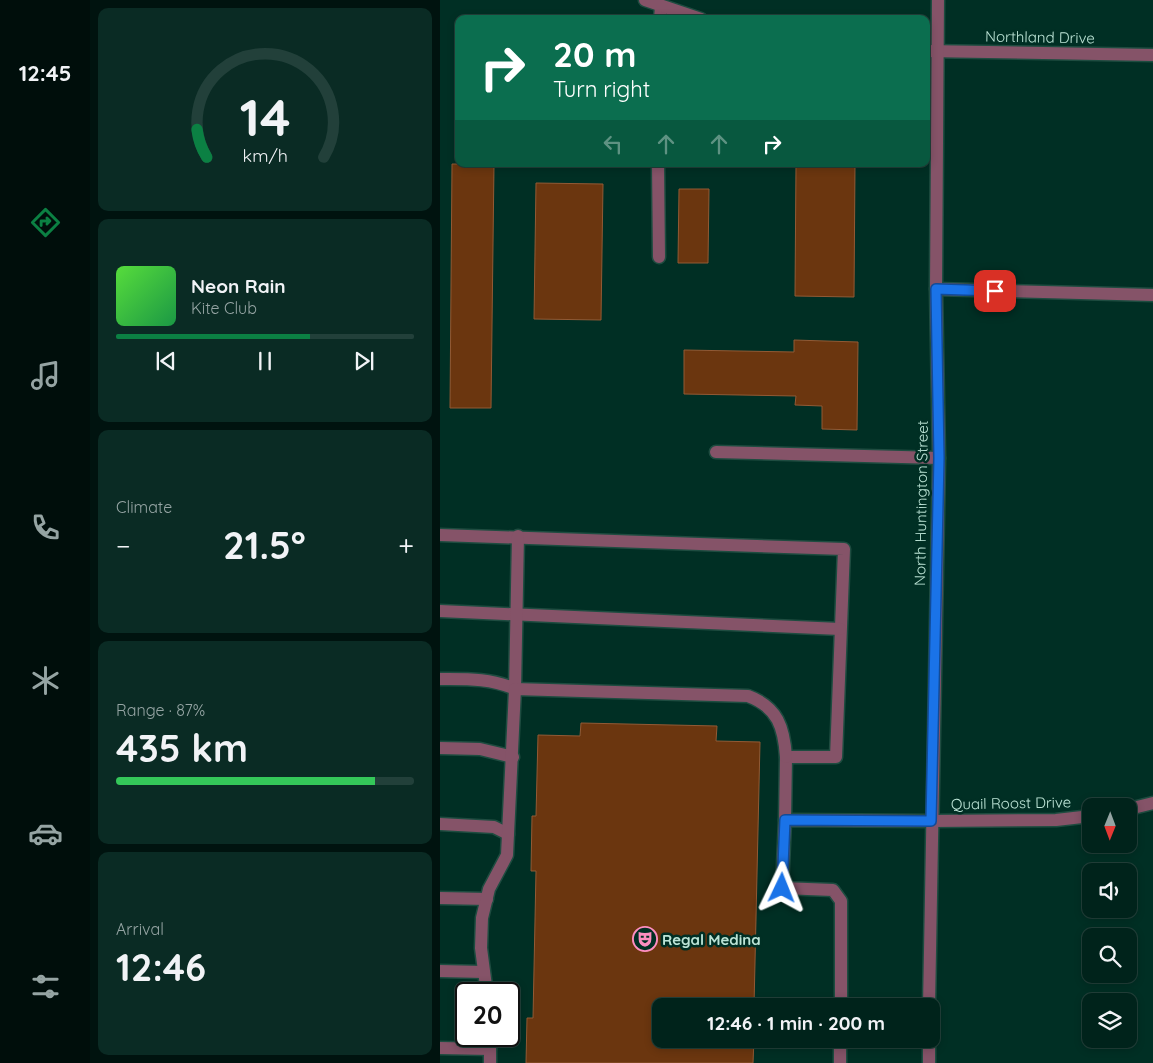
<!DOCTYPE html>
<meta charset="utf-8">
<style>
:root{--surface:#00231b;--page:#0a2b24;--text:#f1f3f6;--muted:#95a4a3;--line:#22403a;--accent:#0b8043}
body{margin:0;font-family:Quicksand,sans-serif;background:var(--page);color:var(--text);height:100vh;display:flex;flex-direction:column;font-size:19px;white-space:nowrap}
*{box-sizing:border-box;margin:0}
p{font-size:16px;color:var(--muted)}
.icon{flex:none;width:28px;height:28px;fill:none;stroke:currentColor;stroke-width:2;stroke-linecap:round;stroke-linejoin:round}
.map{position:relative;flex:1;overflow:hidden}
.sheet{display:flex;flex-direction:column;gap:8px;padding:8px;background:#00130f;width:350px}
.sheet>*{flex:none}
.top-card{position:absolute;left:15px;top:15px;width:475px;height:152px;border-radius:10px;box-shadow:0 2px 8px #0003,0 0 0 1px var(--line);background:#0b6e4f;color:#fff;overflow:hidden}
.needle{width:32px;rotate:181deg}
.tools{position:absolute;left:642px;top:798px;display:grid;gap:10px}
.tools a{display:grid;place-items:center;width:55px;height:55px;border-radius:10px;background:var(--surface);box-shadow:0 2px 8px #0003,0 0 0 1px var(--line);font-size:25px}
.speed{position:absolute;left:15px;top:982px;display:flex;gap:10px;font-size:25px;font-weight:700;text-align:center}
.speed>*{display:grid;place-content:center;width:65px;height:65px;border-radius:50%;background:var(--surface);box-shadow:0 2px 8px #0003,0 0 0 1px var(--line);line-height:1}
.speed .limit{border:2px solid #111;border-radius:8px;background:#fff;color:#111}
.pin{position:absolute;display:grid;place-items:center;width:42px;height:42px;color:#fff;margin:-21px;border-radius:10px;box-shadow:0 2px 8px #0006}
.me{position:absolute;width:55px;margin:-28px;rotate:2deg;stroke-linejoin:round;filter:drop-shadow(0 0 4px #0008)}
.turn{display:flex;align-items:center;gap:18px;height:105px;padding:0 15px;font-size:22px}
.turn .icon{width:65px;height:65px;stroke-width:2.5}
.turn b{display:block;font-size:35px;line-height:42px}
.lanes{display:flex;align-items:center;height:48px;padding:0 15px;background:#0003;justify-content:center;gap:25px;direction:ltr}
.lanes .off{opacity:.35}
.big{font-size:38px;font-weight:800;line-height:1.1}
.sheet .widget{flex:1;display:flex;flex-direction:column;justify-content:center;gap:8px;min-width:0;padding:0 18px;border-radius:10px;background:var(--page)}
.sheet .dial{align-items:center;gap:0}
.dial svg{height:130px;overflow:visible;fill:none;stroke:var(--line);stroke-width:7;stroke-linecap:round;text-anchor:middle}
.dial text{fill:var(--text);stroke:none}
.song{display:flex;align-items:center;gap:15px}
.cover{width:60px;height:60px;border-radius:8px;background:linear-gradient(135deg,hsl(110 70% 55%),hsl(140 70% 35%))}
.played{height:5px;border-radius:2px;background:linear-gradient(90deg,var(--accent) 65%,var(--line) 65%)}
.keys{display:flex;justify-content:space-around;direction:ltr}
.heat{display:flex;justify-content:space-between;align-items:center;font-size:28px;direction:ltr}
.charge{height:8px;border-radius:4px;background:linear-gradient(90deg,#34c759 87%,var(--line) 0)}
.trip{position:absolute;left:212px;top:998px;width:288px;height:50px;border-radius:10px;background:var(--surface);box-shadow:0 2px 8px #0003,0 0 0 1px var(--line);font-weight:800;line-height:50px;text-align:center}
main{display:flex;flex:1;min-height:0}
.tab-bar{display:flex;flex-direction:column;width:90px;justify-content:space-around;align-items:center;background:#000e0b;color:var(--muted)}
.tab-bar .icon{width:35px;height:35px}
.tab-bar .active{color:var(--accent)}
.tab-bar b{font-size:22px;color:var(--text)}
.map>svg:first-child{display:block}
.building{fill:#6b360f;stroke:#925a35}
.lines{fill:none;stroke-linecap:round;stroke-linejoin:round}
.service-casing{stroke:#1e4c40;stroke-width:15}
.minor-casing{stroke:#1e4c40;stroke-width:15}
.tertiary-casing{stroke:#1e4c40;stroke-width:15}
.service{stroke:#855368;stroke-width:12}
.minor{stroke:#855368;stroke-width:12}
.tertiary{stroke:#855368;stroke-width:12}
.route-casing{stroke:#114b97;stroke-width:12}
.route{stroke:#1a73e8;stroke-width:9}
.labels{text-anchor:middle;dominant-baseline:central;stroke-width:5;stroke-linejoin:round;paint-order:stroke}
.street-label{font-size:15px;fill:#bce4d6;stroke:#002f24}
.poi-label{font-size:15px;font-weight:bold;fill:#bce4d6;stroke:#002f24;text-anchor:start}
</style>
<main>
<nav class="tab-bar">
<b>12:45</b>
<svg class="icon active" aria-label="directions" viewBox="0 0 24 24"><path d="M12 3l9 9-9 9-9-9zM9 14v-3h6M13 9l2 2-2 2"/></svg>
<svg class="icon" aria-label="music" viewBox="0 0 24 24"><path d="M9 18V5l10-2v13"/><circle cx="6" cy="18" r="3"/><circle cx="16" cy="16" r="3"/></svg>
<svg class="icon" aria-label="phone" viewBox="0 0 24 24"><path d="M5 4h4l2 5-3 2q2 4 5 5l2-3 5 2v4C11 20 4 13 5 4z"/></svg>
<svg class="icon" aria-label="climate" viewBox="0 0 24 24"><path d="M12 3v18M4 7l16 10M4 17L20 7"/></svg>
<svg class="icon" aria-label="car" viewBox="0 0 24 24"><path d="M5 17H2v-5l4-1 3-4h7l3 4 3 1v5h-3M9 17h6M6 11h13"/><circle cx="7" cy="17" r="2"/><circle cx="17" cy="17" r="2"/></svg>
<svg class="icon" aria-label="filters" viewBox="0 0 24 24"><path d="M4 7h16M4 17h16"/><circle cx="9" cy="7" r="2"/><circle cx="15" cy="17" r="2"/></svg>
</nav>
<section class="sheet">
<div class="widget dial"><svg viewBox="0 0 100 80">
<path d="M14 69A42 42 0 1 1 86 69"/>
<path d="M14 69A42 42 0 0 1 8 52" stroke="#0b8043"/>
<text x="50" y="56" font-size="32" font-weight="700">14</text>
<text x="50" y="72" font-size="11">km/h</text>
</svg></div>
<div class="widget">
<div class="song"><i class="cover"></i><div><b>Neon Rain</b><p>Kite Club</p></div></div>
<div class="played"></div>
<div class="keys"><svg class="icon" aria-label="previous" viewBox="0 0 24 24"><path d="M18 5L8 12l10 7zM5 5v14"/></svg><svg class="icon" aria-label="pause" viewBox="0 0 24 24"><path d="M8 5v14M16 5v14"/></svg><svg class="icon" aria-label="next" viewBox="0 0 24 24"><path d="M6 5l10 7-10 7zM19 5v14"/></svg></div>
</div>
<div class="widget"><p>Climate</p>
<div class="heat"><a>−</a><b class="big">21.5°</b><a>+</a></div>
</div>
<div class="widget"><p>Range · 87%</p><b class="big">435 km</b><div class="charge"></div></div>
<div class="widget"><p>Arrival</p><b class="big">12:46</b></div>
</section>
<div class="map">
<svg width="713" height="1063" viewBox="0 0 713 1063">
<rect width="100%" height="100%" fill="#002f24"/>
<g class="building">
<polygon points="12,164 54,164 51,408 10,408"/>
<polygon points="356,164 415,164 414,297 355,296"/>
<polygon points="96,183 163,184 161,320 94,319"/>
<polygon points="239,189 269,189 268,263 238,263"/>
<polygon points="354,340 418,342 417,430 382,429 382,406 355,405 356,396 244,394 244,350 354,352"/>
<polygon points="141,723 277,726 276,741 320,742 314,1006 221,1006 221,1039 314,1039 313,1063 86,1063 87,1018 93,1018 96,871 91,871 92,816 96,816 98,735 140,736"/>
</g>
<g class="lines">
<defs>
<g id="service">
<polyline points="220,19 221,6"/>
<polyline points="218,164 219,257"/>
<polyline points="276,452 499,458"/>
<polyline points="0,535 404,549 396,757 346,757 345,820"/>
<polyline points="0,611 400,629"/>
<path d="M 0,679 C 26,679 51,678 75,689 L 78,536"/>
<polyline points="0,748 40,749 73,757"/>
<polyline points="0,824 54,827 68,834"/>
<polyline points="0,898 47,899"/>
<polyline points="0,971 43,972"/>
<path d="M 47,994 L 41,948 L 42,918 L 49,889 L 67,855 L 75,689 L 308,696 C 338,707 344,728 346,757"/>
<polyline points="401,1006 401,901 393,890 342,888 345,820 491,821"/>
<polyline points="0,1048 50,1049"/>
<polyline points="50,1063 50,1036"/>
<polyline points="400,1063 400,1039"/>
</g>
<g id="minor">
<polyline points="205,0 261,19"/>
<polyline points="486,51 713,55"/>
<polyline points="496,289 713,295"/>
<polyline points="689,809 713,803"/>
<polyline points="491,821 616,820 651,816"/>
</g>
<g id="tertiary">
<polyline points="489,1006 499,458 496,289 498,0"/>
<polyline points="489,1063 489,1039"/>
</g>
</defs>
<use href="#service" class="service-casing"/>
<use href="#minor" class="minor-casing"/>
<use href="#tertiary" class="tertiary-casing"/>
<use href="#service" class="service"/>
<use href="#minor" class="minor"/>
<use href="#tertiary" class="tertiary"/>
</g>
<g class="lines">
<defs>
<polyline id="route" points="342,888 345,820 491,821 499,458 496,289 555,291"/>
</defs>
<use href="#route" class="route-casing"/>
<use href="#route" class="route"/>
</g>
<defs>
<symbol id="theatre-ring" viewBox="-11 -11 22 22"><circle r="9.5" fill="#002f24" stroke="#fd8ec0" stroke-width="1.5"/><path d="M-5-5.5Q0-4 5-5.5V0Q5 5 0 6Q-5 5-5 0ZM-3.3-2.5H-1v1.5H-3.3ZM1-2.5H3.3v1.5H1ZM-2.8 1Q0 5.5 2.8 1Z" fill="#fd8ec0"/></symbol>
</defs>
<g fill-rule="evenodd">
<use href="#theatre-ring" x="191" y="925" width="28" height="28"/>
</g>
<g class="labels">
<g class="street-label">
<text transform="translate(600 37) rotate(1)">Northland Drive</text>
<text transform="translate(481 503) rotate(-89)">North Huntington Street</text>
<text transform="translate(571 803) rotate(-1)">Quail Roost Drive</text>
</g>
<g class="poi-label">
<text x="222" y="939">Regal Medina</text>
</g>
</g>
</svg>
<div class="tools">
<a><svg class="needle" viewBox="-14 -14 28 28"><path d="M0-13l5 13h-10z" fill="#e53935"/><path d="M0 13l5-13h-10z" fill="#95a4a3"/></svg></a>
<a><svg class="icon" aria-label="sound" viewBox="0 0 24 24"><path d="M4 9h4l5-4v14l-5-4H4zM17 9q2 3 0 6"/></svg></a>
<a><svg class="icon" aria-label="search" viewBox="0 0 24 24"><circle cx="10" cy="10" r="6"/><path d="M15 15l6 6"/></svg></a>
<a><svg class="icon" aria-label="layers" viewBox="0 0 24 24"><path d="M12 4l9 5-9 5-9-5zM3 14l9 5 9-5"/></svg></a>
</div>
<div class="speed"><div class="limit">20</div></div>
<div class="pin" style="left:555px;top:291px;background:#d93025"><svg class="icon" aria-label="arrive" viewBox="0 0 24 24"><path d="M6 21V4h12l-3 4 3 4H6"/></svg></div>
<svg class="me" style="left:342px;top:888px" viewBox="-20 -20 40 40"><path d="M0-17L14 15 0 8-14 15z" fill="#1a73e8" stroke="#fff" stroke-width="4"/></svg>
<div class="trip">12:46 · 1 min · 200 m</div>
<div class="top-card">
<div class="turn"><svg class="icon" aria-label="right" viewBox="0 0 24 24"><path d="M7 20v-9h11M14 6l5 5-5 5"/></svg><div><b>20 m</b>Turn right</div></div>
<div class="lanes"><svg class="icon off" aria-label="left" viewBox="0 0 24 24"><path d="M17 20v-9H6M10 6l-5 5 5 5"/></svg><svg class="icon off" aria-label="ahead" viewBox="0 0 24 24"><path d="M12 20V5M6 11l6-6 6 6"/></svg><svg class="icon off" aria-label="ahead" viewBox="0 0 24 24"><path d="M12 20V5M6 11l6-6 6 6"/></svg><svg class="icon" aria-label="right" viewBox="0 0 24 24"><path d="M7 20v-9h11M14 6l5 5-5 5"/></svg></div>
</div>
</div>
</main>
